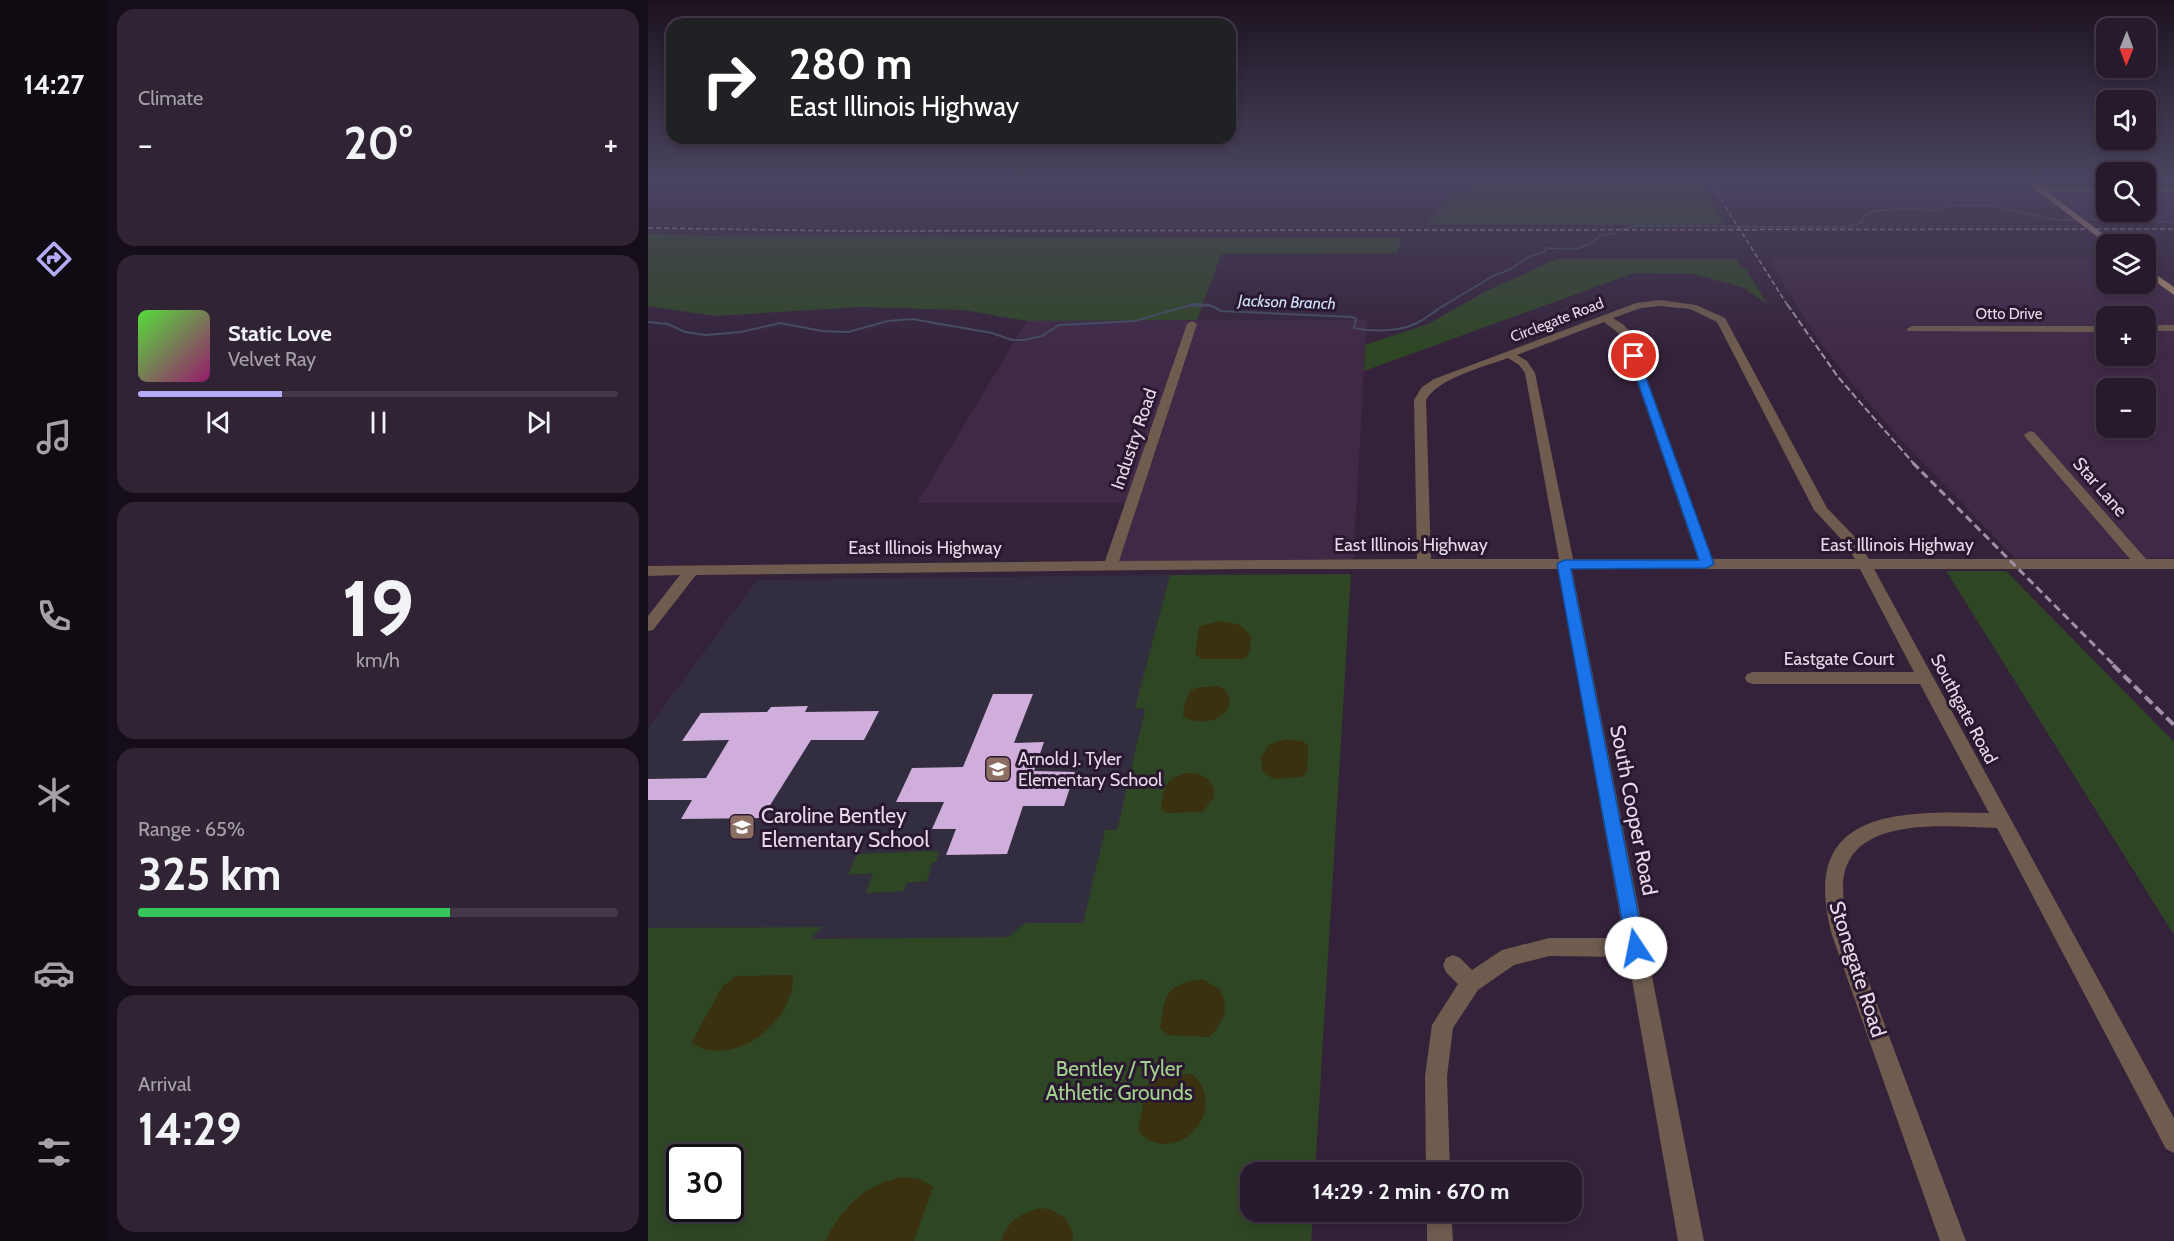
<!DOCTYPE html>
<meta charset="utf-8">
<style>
:root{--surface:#271a2c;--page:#2f2334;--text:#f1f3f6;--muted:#a4a1a9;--line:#433848;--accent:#b5acf8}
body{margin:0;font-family:Cabin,sans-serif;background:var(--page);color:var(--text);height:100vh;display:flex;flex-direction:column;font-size:22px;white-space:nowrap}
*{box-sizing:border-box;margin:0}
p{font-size:20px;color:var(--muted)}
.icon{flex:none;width:33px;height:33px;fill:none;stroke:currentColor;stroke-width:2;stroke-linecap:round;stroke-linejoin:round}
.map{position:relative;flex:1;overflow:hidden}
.panel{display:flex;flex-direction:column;gap:9px;padding:9px;background:#150e18;width:540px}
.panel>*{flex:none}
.banner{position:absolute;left:18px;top:18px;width:570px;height:126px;border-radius:18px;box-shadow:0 3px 9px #0003,0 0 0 2px var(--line);background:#202124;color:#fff;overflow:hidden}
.needle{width:39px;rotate:181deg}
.buttons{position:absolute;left:1448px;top:18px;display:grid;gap:12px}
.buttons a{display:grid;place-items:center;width:60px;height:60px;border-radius:12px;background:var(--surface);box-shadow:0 3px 9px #0003,0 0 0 2px var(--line);font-size:30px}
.speed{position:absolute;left:18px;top:1144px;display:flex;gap:12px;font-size:30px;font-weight:700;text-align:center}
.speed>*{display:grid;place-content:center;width:78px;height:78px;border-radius:50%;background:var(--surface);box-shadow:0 3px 9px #0003,0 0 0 2px var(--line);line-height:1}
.speed .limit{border:3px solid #111;border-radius:9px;background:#fff;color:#111}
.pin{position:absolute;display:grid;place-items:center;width:51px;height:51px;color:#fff;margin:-26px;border:3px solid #fff;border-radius:50%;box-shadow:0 2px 6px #0007}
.me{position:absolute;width:66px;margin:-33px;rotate:349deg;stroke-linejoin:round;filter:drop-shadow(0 0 4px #0008)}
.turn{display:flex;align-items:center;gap:21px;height:126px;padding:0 24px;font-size:27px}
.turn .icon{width:78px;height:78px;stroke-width:2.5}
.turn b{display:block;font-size:42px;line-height:51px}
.big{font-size:45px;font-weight:800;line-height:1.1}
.panel .widget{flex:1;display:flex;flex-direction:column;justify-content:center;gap:9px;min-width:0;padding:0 21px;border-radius:18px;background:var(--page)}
.panel .dial{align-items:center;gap:0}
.dial b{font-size:78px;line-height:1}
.song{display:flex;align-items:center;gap:18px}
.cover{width:72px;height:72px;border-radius:9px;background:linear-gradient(135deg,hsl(110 70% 55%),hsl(320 70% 35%))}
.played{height:6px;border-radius:3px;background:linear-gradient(90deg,var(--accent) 30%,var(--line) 30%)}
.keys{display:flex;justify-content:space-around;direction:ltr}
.heat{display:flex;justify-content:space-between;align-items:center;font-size:33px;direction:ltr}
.charge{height:9px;border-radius:4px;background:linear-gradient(90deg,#34c759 65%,var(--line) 0)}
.trip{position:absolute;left:592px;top:1162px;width:342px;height:60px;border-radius:18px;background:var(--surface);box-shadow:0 3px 9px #0003,0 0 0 2px var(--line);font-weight:800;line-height:60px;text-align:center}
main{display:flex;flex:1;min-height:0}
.tabs{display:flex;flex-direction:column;width:108px;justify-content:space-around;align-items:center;background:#100a12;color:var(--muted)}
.tabs .icon{width:42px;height:42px}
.tabs .on{color:var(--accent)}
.tabs b{font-size:27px;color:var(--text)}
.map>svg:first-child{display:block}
.built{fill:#3f2947;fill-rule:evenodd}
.education{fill:#332e3f}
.green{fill:#2f4624;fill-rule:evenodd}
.sand{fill:#393110}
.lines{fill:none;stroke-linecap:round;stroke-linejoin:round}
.stream-far1{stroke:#454d64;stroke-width:1.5}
.stream{stroke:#454d64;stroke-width:2}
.building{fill:#cfaedb}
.minor{fill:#6f5c4e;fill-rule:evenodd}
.major{fill:#b48d71;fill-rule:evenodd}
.rail-far3{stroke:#9f90a3;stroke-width:1.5;stroke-dasharray:5 3;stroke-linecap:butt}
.rail-far2{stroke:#9f90a3;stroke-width:2;stroke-dasharray:7 3;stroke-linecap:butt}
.rail-far1{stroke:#9f90a3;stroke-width:3;stroke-dasharray:8 4.5;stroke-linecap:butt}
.rail{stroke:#9f90a3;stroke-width:4;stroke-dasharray:10 5;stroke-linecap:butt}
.route{fill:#1a73e8;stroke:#114b97;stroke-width:1.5}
.labels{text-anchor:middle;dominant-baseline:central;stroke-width:6;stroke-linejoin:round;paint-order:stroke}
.far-street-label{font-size:15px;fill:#e6daea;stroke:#2a1830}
.far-water-label{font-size:16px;font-style:italic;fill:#d0e5fe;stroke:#2a1830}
.street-label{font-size:18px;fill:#e6daea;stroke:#2a1830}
.poi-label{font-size:18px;fill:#e6daea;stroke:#2a1830;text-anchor:start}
.near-street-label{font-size:21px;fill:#e6daea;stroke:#2a1830}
.near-poi-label{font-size:21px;fill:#e6daea;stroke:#2a1830;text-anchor:start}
.near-park-label{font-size:21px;fill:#a2d08d;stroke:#2a1830}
</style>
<main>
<nav class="tabs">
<b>14:27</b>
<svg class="icon on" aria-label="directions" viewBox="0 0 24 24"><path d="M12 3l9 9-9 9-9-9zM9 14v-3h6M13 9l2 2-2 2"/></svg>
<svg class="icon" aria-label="music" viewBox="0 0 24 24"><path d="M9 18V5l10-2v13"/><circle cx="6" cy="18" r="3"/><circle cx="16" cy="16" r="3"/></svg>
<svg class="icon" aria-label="phone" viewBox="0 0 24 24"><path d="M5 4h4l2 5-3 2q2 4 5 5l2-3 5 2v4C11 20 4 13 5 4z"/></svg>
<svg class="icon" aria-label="climate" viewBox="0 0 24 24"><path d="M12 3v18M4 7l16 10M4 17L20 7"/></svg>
<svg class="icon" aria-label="car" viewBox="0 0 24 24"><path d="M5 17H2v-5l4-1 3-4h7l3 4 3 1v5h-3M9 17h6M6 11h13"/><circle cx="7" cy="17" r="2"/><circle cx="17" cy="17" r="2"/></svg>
<svg class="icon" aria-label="filters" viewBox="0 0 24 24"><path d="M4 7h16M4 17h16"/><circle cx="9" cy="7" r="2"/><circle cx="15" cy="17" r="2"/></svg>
</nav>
<section class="panel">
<div class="widget"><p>Climate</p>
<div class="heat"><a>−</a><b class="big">20°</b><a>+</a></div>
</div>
<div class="widget">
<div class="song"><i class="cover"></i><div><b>Static Love</b><p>Velvet Ray</p></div></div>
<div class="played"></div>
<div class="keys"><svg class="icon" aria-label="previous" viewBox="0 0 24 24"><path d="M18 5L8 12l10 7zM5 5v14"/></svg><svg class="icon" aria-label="pause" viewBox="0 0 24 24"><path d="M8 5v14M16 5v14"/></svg><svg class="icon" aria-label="next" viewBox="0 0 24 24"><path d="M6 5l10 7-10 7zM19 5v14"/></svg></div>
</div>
<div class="widget dial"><b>19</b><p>km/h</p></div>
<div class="widget"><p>Range · 65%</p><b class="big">325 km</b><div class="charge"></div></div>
<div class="widget"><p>Arrival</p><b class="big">14:29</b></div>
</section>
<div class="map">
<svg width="1526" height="1241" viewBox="0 0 1526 1241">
<rect width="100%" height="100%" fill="#34223a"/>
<g class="built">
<polygon points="1382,179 1458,179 1458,212 1497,212 1497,179 1526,179 1526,223 1491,219 1436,219"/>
<path d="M 1120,258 L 1458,258 L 1458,284 L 1497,284 L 1497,274 L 1526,296 L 1526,558 L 1367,558 L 1252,439 L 1206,386 L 1170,340 ZM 1458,316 L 1497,316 L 1497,356 L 1458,356 ZM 1458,388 L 1497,388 L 1497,428 L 1458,428 Z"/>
<polygon points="719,320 705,562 466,563 486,503 269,503 379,321"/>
</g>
<polygon class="education" points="522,575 487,708 497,708 469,830 457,831 435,923 377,923 362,937 161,939 173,927 0,928 0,728 109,580"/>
<g class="green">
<polygon points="885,179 1049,179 1077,225 778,225 810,192"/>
<polygon points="0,233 59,236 754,238 749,253 573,254 549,320 379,321 316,310 214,307 67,316 0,306"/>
<polygon points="909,259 1088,259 1094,269 1098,269 1119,304 1096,288 1047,274 986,273 716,371 717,345 782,323 840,290"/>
<polygon points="1298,571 1358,571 1526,742 1526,935"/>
<path d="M 703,574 L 667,1173 L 603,1173 L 603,1212 L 665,1212 L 663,1241 L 0,1241 L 0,928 L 174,927 L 162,939 L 361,937 L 377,923 L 435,923 L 457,830 L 469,830 L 497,709 L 487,708 L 522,575 ZM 32,1158 L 82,1158 L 82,1209 L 32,1209 Z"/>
<polygon points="291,851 288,862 284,863 279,881 259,883 256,891 218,893 225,873 200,875 209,854"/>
</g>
<g class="sand">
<polygon points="572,621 592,625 603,636 602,652 596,659 554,659 547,655 551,626"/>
<path d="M 570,686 L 576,689 L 582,699 C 580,722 552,727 535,716 C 540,686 541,688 570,686 Z"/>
<polygon points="637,739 654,741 660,746 659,772 653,777 625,779 614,770 613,757 621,745"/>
<path d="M 538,773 C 555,773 569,780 566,798 L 554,812 L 519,813 L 513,809 C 516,787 515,780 538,773 Z"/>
<path d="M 145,975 C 148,1021 85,1070 43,1043 L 74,987 L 88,976 Z"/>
<path d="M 546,980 L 556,980 L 572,990 C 582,1009 576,1023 561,1037 L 519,1035 L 512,1028 C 517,1001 515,987 546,980 Z"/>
<path d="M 544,1074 C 584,1109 528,1171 490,1131 L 499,1085 L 508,1076 Z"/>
<path d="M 255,1177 L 272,1179 L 285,1187 L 266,1241 L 177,1241 C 194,1207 217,1184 255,1177 Z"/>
<path d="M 393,1208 C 411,1210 425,1221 425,1241 L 353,1241 C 359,1221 373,1213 393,1208 Z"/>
</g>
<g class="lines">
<g class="stream-far1">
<polyline points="975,229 989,226 1201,227 1215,222 1216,216 1226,211 1261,208 1286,211 1298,206 1322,205 1345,206 1407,220 1491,219 1526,223"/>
<polyline points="541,306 563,306"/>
<polyline points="795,306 845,276 863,269 882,256 896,252 898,248 928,249 944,243 953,235 968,233"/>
</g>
<g class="stream">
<path d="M 547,304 L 562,305 L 573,311 L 704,317 L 708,319 L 706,328 C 725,332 751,332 769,323 C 779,318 788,310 798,304"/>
<polyline points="0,322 20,324 37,332 58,335 93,332 132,323 174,331 200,332 240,321 264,319 344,333 364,340 376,340 394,336 411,325 487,321 546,304"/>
</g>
</g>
<g class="building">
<polygon points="345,694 385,694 366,743 396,742 386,771 427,772 416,806 375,806 359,854 298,855 308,829 284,829 296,802 248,802 264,768 315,767"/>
<polygon points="160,706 157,712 231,711 216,740 163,740 114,818 33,819 44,800 0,800 0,779 58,778 81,740 34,741 53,713 119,712 123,707"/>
</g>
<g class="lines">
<g class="minor">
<polygon points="1392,188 1458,188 1458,192 1389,192 1389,188"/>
<rect x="1497" y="188" width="29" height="4"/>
<path d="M 1012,300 L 1048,305 L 1077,318 L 1179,508 L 1205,535 L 1221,559 L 1482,559 L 1378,438 L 1376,435 L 1382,431 L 1386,432 L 1498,559 L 1526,559 L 1526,569 L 1226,569 L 1526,1118 L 1526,1153 L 1518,1149 L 1349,828 C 1301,827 1195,813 1195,888 C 1195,909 1202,931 1209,951 L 1318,1241 L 1292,1241 L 1184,935 C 1150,809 1249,811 1341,813 L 1272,684 L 1105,684 L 1099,682 L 1097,678 L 1099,674 L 1105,672 L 1266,672 L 1212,569 L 924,569 L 1056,1241 L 1030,1241 L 980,957 L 901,956 L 866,965 L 830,990 L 805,1028 L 799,1076 L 802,1173 L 778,1173 L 777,1076 L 784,1025 L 810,984 L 798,972 L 795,965 L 798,958 L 805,955 L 812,958 L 824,970 L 854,950 L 901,938 L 976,938 L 910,569 L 593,569 L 48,575 L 5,630 L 0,631 L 0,616 L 32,575 L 0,576 L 0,566 L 457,561 L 539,324 L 544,321 L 549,324 L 471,561 L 769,559 L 766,400 L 774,387 L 786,379 L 988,303 ZM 1012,306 L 1042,309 L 1069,322 L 1166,510 L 1195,541 L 1207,559 L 1064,559 L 983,334 L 976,325 L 965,318 L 993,308 ZM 956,322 L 973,335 L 1050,559 L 925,559 L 887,373 L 879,361 L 869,355 ZM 860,358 L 871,365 L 877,373 L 911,559 L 783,559 L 778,400 C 790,378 836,367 860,358 Z"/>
<rect x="1497" y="325" width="29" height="6"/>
<polygon points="1264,326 1458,326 1458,332 1260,331 1259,329"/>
<polygon points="779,1212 803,1212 805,1241 779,1241"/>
</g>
<g class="major">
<polygon points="1374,179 1383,179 1468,244 1459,244"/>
<polygon points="1497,267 1526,287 1526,295 1497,274"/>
</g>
<g class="rail-far3">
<polyline points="1060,179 1140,306"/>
<polyline points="0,228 198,231 1526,229"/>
</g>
<polyline class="rail-far2" points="1139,304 1190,377 1267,465"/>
<polyline class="rail-far1" points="1265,463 1467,666"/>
<polyline class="rail" points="1465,665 1526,725"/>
</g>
<linearGradient id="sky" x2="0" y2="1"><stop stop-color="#1d1320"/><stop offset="0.51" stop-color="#4a4460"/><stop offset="1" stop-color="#4a4460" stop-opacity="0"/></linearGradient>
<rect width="1526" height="352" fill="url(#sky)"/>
<polygon class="route" points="986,353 990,356 1066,564 1059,568 923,569 997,948 994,954 988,957 981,954 979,948 909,564 916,560 1051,560 981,356"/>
<defs>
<symbol id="school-square" viewBox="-11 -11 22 22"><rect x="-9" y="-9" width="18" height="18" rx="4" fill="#8d6e63" stroke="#2a1830"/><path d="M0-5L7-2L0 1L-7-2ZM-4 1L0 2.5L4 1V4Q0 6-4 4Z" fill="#fff"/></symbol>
</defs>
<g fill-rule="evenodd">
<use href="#school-square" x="335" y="754" width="30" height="30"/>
<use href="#school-square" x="79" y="812" width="30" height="30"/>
</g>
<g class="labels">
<g class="far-street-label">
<text x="1361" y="314">Otto Drive</text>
<text transform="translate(909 320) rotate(-21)">Circlegate Road</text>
</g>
<g class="far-water-label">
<text transform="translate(639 302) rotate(2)">Jackson Branch</text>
</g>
<g class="street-label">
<text transform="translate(486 439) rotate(-71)">Industry Road</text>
<text transform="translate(1452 487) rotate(49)">Star Lane</text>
<text x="763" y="545">East Illinois Highway</text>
<text x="1249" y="545">East Illinois Highway</text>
<text x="277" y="548">East Illinois Highway</text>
<text x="1191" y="659">Eastgate Court</text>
<text transform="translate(1316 709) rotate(62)">Southgate Road</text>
</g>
<g class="poi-label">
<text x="370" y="759">Arnold J. Tyler<tspan x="370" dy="21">Elementary School</tspan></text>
</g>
<g class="near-street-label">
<text transform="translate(986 810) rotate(79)">South Cooper Road</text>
<text transform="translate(1210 969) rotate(72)">Stonegate Road</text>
</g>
<g class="near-poi-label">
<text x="113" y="815">Caroline Bentley<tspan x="113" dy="24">Elementary School</tspan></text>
</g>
<g class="near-park-label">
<text x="471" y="1068">Bentley / Tyler<tspan x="471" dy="24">Athletic Grounds</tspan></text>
</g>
</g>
</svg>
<div class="buttons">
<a><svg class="needle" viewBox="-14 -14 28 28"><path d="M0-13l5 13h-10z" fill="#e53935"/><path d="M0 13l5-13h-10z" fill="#a4a1a9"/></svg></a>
<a><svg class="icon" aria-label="sound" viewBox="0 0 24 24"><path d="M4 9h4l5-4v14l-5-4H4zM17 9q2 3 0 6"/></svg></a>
<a><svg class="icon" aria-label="search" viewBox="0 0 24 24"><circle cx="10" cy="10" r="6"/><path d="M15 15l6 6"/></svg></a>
<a><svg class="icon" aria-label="layers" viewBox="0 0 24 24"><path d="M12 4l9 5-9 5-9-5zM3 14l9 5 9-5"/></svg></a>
<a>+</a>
<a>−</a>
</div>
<div class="speed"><div class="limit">30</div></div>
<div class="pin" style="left:986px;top:356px;background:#d93025"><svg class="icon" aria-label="arrive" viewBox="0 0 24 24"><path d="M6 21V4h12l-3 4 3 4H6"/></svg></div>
<svg class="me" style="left:988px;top:948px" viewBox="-20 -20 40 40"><circle r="19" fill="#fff"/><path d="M0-13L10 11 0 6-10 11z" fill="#1a73e8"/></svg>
<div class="trip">14:29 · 2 min · 670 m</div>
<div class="banner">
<div class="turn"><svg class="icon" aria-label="right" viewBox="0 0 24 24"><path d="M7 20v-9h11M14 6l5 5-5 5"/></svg><div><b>280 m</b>East Illinois Highway</div></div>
</div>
</div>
</main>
